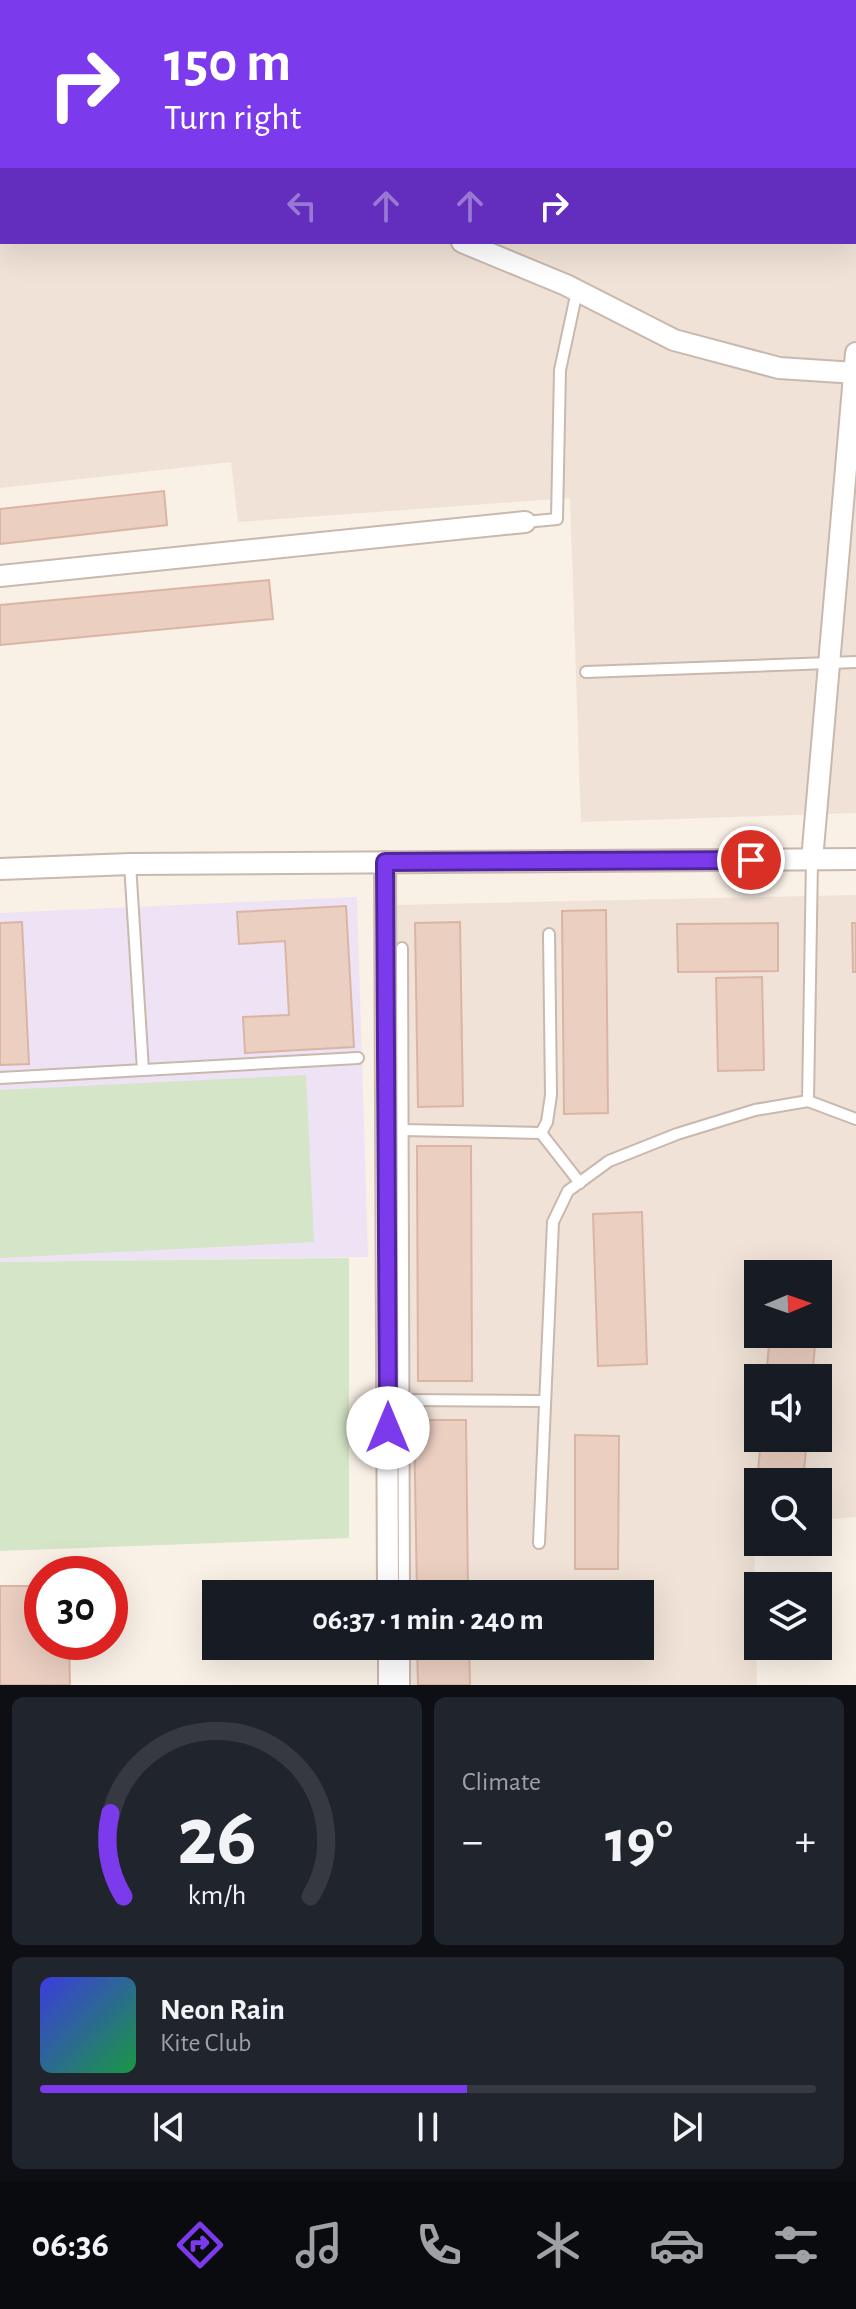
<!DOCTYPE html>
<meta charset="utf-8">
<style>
:root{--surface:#171b24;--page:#20242c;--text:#f1f3f6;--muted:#9ea1a6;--line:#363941;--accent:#7c3aed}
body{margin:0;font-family:"Alegreya Sans",sans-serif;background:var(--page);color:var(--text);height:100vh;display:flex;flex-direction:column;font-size:30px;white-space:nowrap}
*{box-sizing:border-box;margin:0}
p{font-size:26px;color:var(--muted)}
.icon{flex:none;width:44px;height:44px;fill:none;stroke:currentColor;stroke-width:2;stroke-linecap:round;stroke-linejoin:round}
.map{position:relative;height:1685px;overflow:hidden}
.sheet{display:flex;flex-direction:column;gap:12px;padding:12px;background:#0d0f14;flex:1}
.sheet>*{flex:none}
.top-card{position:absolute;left:0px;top:0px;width:856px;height:244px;box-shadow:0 8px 32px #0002;background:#7c3aed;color:#fff;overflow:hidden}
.needle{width:52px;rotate:88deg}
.buttons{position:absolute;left:744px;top:1260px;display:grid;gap:16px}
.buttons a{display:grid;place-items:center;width:88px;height:88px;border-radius:0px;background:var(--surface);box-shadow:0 8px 32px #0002;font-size:40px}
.speed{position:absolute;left:24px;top:1556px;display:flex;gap:16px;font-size:40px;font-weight:700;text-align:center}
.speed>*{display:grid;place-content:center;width:104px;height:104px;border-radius:50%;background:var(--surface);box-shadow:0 8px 32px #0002;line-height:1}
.speed .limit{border:12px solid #d22;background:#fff;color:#111}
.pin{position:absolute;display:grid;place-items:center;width:68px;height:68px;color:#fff;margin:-34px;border:4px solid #fff;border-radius:50%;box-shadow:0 2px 8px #0007}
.me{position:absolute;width:88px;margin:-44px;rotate:0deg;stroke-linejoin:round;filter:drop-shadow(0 0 6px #0008)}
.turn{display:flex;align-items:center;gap:28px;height:168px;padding:0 32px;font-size:36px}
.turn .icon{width:104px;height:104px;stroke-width:2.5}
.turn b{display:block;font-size:56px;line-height:68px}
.lanes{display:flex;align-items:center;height:76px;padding:0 32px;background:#0003;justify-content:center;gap:40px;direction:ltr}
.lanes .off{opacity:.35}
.big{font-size:60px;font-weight:700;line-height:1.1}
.sheet .widget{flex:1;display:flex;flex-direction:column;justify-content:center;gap:12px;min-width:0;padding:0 28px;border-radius:12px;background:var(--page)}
.sheet .dial{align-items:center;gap:0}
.dial svg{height:208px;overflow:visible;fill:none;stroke:var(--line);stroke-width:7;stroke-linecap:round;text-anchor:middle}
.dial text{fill:var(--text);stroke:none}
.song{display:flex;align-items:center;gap:24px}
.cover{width:96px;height:96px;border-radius:12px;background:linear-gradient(135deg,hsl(240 70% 55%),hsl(140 70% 35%))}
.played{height:8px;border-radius:4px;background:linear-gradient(90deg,var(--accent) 55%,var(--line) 55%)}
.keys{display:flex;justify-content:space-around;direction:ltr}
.heat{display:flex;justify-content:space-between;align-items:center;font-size:44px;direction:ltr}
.sheet .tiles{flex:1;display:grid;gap:12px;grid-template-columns:1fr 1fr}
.widget:last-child{grid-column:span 2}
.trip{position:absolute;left:202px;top:1580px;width:452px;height:80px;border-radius:0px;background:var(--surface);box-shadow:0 8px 32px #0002;font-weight:700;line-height:80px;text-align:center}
.menu{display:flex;height:128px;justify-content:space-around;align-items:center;background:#090b0e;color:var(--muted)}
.menu .icon{width:56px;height:56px}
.menu .current{color:var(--accent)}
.menu b{font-size:36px;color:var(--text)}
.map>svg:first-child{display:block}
.residential{fill:#f0e2d6;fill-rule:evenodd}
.education{fill:#ede3f5}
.green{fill:#d5e5c7}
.building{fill:#ebcfc1;stroke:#dbb5a4;stroke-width:2}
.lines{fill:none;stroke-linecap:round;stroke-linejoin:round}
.service-casing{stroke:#c9b8ae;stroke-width:14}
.minor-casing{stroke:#c9b8ae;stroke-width:24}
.service{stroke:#fff;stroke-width:10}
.minor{stroke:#fff;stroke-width:20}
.route-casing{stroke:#51269a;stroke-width:20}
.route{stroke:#7c3aed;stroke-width:14}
</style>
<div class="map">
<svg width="856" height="1685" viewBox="0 0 856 1685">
<rect width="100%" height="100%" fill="#f9f0e6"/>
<g class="residential">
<path d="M 0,0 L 856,0 L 856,813 L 581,822 L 570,498 L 238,522 L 231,462 L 0,488 ZM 2,2 L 854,2 L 854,242 L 2,242 Z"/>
<path d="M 856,895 L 856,1517 L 818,1520 L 818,1482 L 758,1482 L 758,1524 L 754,1525 L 757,1685 L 399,1685 L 399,1646 L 640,1646 L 640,1594 L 399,1594 L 396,905 ZM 758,1274 L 818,1274 L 818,1334 L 758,1334 ZM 758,1378 L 818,1378 L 818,1438 L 758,1438 Z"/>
</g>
<polygon class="education" points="357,897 368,1257 0,1262 0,913"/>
<g class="green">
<polygon points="306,1075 314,1242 0,1258 0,1090"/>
<polygon points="349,1258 349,1538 0,1551 0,1262"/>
</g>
<g class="building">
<polygon points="164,491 167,525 0,544 0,509"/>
<polygon points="269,580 273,619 0,645 0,605"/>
<polygon points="346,906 354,1047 245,1053 243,1017 289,1015 285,941 239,944 237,912"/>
<polygon points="606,910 608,1113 564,1114 562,911"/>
<polygon points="22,922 29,1064 0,1065 0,923"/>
<polygon points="460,922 463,1106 418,1107 415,923"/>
<polygon points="778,923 778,971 678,972 677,924"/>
<polygon points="852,923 856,923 856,972 853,972"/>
<polygon points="762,977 764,1070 718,1071 716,978"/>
<polygon points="417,1146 471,1146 472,1381 418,1381"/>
<polygon points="642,1212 647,1364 598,1366 593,1214"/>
<polygon points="770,1334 816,1334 812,1378 766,1378"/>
<polygon points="414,1420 466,1420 468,1594 417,1594"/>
<polygon points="575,1435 619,1436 618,1569 575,1569"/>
<polygon points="761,1438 807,1438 803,1482 758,1482 758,1516 754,1516"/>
<polygon points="0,1586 42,1586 42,1642 69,1642 70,1685 0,1685"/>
<polygon points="417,1646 469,1646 470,1685 418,1685"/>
</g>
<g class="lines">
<defs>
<g id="service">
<polyline points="333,0 333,2"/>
<polyline points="525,522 557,519 560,370 577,291"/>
<polyline points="586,672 856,662"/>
<polyline points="130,864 143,1070"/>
<polyline points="402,948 404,1594"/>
<polyline points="0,1078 358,1058"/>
<polyline points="808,1101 812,860"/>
<polyline points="403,1130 541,1133 547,1122 551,1095 549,934"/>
<polyline points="541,1133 580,1183"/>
<polyline points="404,1400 545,1401"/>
<polyline points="539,1543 553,1222 568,1191 609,1161 677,1134 755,1110 808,1101 856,1119"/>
<polyline points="404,1685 404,1646"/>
</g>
<g id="minor">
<polyline points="778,0 780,2"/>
<polyline points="854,153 856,170"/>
<polyline points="0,163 2,164"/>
<polyline points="462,242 566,285 674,340 779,368 856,373"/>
<polyline points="0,576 525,522"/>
<polyline points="812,860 856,353"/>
<polyline points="385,862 388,1594"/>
<polyline points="0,869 130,864 856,859"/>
<polyline points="389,1646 389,1685"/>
</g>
</defs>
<use href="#service" class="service-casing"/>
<use href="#minor" class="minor-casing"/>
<use href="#service" class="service"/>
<use href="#minor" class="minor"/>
</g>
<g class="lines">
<defs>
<polyline id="route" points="388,1428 385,862 751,860"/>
</defs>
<use href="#route" class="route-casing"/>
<use href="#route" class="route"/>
</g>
</svg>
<div class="buttons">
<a><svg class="needle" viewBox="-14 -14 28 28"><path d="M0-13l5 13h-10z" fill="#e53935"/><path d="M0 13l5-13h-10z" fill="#9ea1a6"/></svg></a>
<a><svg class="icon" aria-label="sound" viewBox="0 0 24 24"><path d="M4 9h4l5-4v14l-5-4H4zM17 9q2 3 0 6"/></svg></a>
<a><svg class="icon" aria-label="search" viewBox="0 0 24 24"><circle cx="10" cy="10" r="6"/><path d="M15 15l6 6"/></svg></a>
<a><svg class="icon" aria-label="layers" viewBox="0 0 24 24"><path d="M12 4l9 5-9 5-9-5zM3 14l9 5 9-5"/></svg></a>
</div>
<div class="speed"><div class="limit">30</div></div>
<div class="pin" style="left:751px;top:860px;background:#d93025"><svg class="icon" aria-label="arrive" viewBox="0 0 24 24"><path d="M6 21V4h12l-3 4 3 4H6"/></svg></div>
<svg class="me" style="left:388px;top:1428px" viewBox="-20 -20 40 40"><circle r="19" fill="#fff"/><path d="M0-13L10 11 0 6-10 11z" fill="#7c3aed"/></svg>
<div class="trip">06:37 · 1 min · 240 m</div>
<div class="top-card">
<div class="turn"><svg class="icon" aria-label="right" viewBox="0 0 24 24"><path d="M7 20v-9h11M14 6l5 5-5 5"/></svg><div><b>150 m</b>Turn right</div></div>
<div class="lanes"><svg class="icon off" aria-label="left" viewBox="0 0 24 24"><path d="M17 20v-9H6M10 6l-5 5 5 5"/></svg><svg class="icon off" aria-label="ahead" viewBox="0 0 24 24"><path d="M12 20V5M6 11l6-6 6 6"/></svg><svg class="icon off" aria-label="ahead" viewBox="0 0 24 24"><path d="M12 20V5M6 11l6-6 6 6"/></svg><svg class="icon" aria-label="right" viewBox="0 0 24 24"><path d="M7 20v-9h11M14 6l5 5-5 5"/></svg></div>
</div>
</div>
<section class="sheet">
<div class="tiles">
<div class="widget dial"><svg viewBox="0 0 100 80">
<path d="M14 69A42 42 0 1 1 86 69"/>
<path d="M14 69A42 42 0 0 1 9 37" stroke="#7c3aed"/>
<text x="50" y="56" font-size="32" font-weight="700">26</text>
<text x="50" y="72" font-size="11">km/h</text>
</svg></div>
<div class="widget"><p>Climate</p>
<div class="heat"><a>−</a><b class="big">19°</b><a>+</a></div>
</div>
<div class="widget">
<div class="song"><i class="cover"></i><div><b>Neon Rain</b><p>Kite Club</p></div></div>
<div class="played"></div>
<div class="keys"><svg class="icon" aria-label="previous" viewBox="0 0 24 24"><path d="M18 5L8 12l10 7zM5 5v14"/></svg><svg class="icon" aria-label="pause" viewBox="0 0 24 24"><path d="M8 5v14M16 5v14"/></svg><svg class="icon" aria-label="next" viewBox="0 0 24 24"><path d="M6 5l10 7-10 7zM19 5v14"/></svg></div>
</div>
</div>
</section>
<nav class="menu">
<b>06:36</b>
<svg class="icon current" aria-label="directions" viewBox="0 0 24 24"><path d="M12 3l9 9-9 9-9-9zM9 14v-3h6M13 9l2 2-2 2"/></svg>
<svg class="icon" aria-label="music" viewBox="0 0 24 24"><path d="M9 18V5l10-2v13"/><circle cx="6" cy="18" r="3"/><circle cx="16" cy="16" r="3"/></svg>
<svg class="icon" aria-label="phone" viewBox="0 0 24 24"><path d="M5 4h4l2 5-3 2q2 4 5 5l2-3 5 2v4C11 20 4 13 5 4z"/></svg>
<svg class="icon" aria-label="climate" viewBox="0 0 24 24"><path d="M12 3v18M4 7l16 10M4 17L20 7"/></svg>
<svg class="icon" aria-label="car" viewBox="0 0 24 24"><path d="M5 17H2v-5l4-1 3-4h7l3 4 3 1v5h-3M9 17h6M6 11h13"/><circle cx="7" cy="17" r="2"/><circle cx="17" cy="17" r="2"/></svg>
<svg class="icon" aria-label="filters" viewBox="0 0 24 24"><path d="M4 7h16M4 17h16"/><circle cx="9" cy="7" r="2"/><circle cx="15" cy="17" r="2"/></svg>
</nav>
